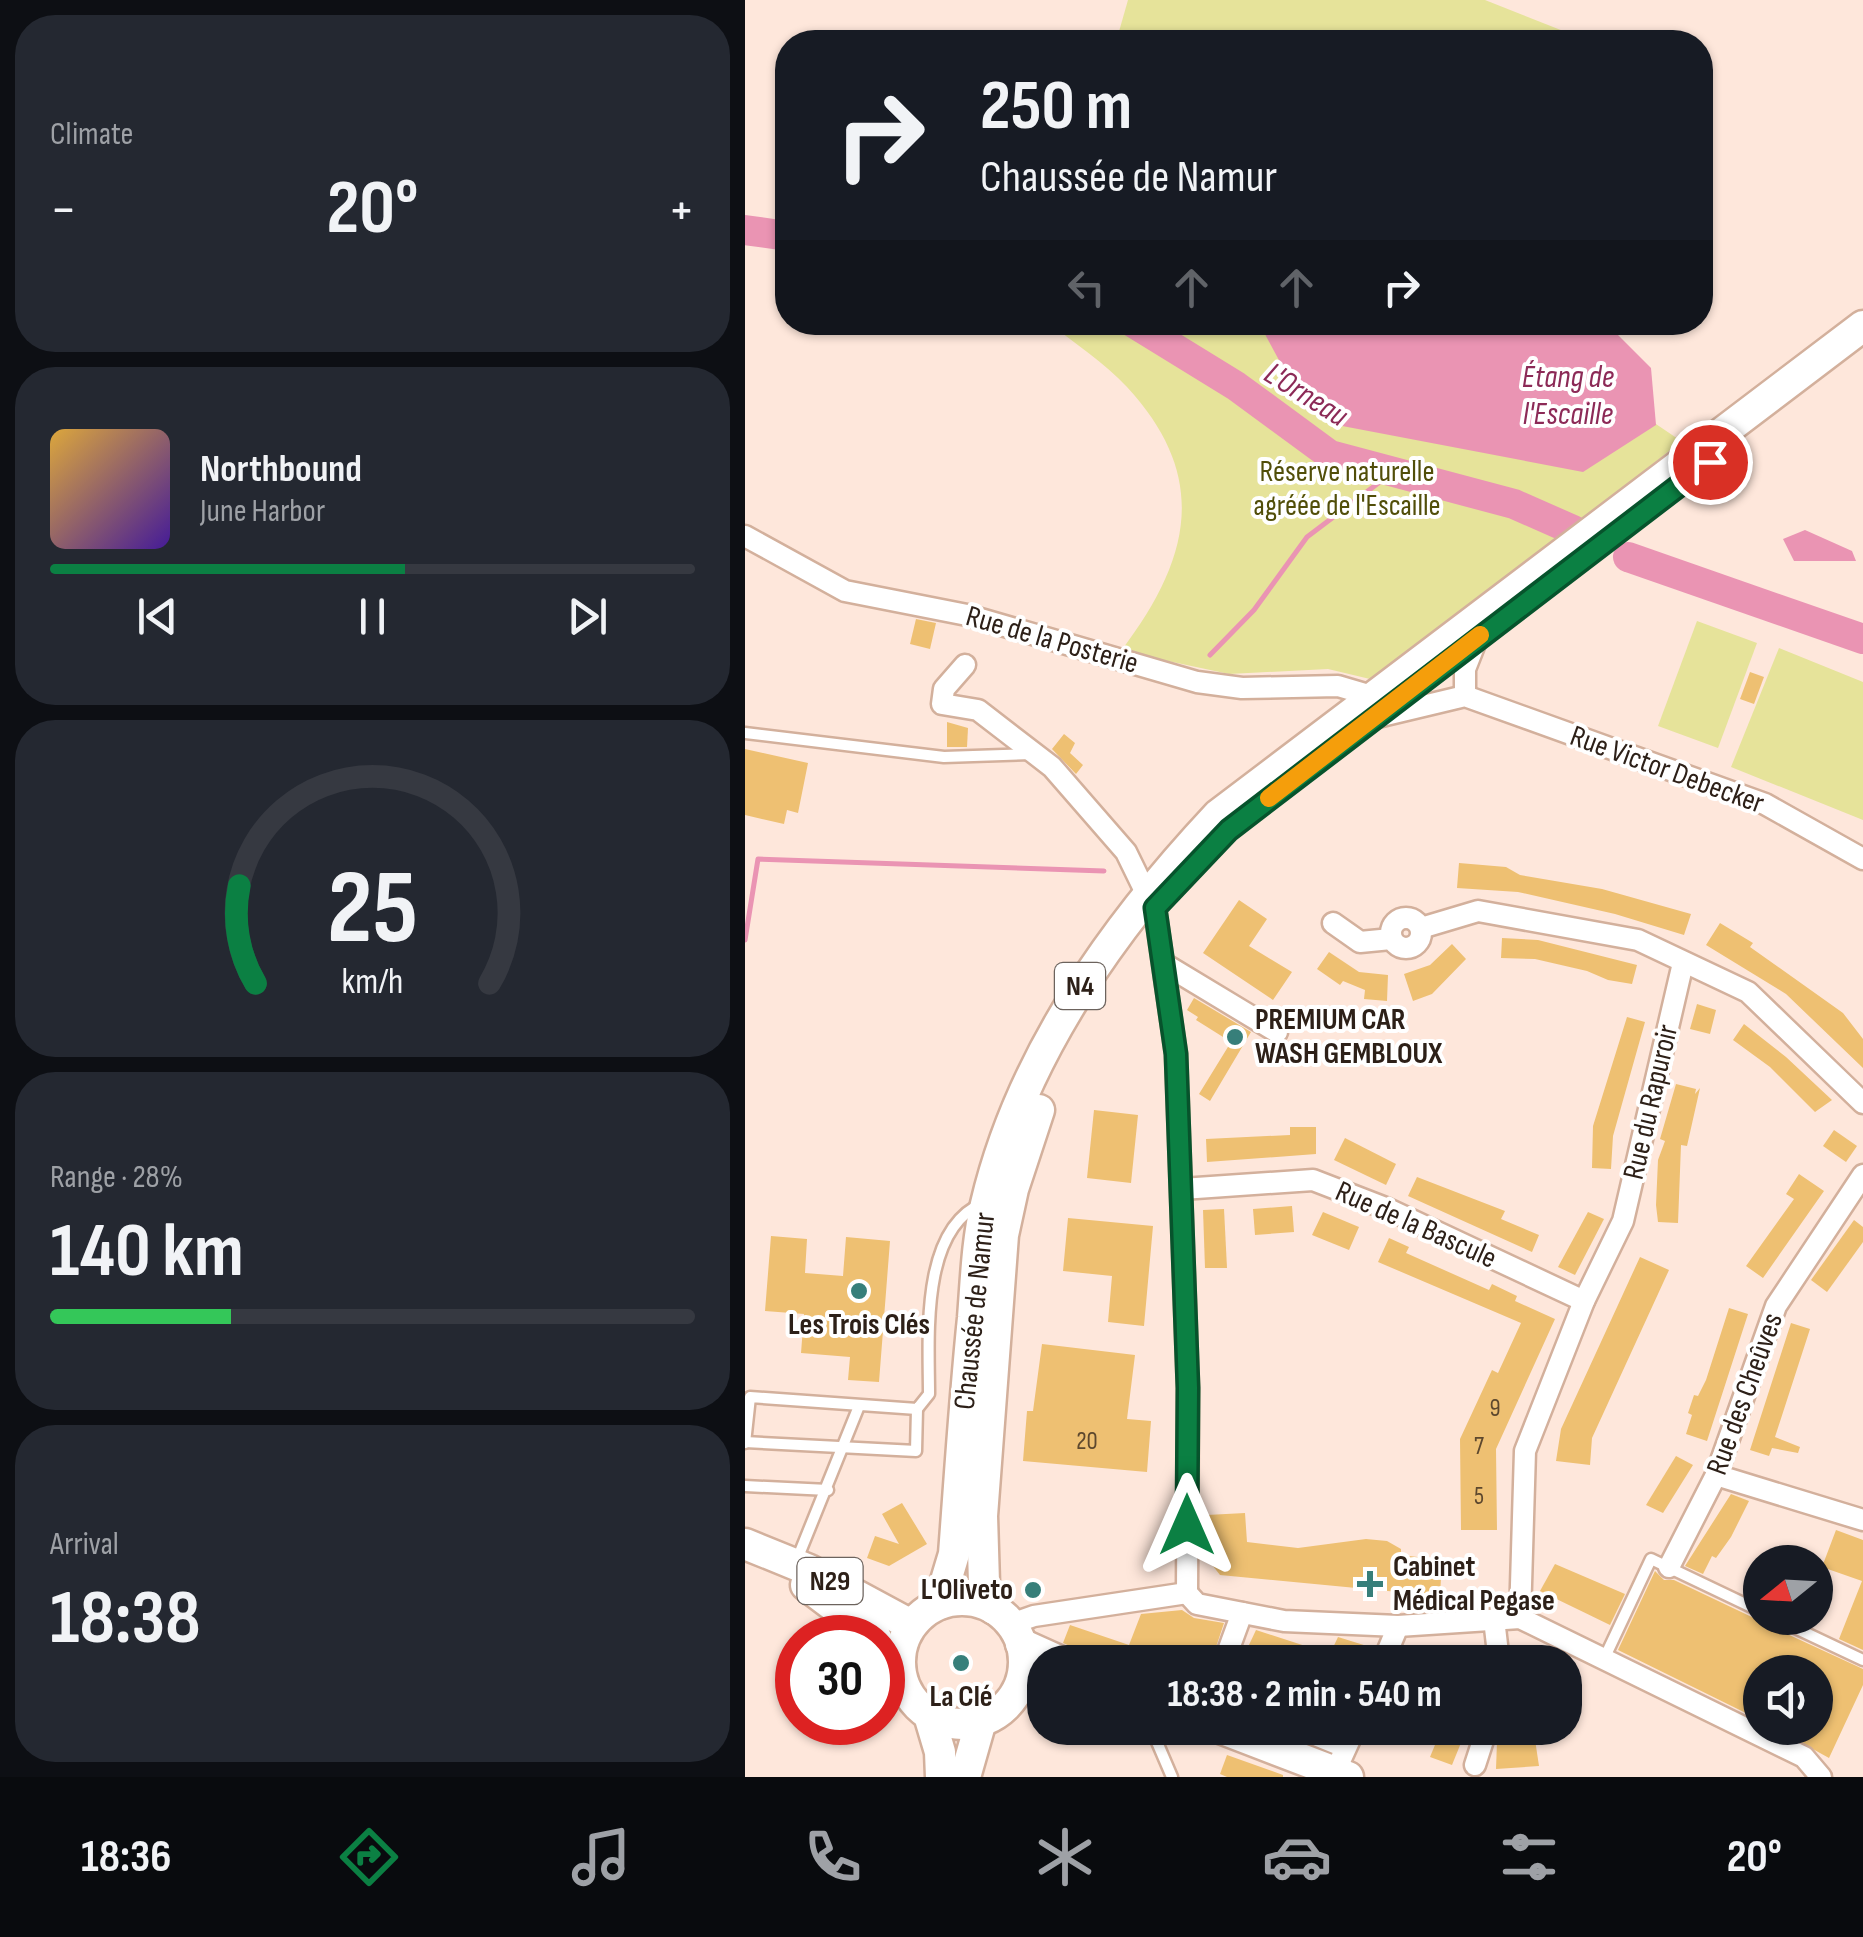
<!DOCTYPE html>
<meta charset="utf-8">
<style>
:root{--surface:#171b24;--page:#242831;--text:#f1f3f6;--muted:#9ea1a6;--line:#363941;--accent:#0b8043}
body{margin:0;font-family:"Sofia Sans Condensed",sans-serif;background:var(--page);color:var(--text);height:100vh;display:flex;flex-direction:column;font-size:38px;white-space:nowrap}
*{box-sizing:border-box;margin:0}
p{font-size:32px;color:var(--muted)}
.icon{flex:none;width:55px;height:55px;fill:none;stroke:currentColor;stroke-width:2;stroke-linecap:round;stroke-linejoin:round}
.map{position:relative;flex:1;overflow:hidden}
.side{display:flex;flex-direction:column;gap:15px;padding:15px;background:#0d0f14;width:745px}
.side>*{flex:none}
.banner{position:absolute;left:30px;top:30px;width:938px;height:305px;border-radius:40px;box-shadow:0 2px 8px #0004;background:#171b24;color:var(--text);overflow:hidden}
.needle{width:65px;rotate:252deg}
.tools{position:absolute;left:998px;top:1545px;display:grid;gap:20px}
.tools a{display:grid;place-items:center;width:90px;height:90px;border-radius:50%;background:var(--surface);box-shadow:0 2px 8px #0004;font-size:50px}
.speed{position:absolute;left:30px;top:1615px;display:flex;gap:20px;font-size:50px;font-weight:700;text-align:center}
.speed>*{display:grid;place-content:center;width:130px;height:130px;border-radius:50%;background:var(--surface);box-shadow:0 2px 8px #0004;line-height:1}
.speed .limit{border:15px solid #d22;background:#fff;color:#111}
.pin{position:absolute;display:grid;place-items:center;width:85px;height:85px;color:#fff;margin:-42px;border:5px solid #fff;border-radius:50%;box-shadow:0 2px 10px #0007}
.me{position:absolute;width:110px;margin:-55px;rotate:0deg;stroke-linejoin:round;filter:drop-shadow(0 0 8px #0008)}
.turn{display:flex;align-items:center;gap:35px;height:210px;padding:0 40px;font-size:45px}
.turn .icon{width:130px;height:130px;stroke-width:2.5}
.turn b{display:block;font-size:70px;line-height:85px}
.lanes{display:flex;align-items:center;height:95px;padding:0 40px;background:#0003;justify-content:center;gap:50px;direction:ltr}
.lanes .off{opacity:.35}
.big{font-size:75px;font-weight:700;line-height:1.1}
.side .card{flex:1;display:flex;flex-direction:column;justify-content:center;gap:15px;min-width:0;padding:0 35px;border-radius:40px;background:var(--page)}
.side .dial{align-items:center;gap:0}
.dial svg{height:260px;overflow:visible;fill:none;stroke:var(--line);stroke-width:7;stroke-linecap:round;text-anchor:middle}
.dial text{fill:var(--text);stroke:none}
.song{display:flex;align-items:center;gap:30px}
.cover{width:120px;height:120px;border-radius:15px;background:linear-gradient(135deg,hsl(40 70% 55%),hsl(260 70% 35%))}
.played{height:10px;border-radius:5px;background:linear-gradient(90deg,var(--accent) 55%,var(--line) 55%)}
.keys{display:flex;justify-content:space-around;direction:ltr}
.heat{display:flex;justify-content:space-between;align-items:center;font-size:55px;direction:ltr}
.charge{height:15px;border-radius:8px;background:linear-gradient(90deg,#34c759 28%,var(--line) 0)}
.trip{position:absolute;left:282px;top:1645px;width:555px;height:100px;border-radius:40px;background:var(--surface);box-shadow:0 2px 8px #0004;font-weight:700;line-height:100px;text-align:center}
.tab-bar{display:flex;height:160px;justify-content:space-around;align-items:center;background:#090b0e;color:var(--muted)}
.tab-bar .icon{width:70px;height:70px}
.tab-bar .current{color:var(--accent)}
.tab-bar b{font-size:45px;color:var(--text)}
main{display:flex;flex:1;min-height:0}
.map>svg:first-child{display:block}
.green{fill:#e6e39a}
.water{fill:#ea94b3}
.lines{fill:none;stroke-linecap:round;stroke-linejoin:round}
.stream{stroke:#ea94b3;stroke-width:5}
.river{stroke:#ea94b3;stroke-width:30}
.building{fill:#eec072}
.service-casing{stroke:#d3b09c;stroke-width:15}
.minor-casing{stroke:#d3b09c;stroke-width:25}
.primary-casing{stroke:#d3b09c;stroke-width:35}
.service{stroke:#fff;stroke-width:10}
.minor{stroke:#fff;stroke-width:20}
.primary{stroke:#fff;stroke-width:30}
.route-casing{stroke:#07532c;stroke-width:25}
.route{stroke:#0b8043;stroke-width:18}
.slow{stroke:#f59e0b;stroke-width:18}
.poi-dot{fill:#377f7a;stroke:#fff;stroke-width:4}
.labels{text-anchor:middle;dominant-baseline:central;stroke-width:8;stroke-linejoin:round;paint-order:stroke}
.number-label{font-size:25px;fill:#5d482e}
.shield{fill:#fff;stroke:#6c635d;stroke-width:2.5}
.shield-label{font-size:28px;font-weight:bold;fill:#2d2018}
.park-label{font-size:30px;fill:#514e09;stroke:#fff}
.street-label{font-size:30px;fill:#2d2018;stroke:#fff}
.poi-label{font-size:30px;font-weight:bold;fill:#2d2018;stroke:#fff;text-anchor:start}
.water-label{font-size:32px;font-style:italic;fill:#8c2a57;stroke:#fff}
</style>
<main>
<section class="side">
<div class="card"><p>Climate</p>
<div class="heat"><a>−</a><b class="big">20°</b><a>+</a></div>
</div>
<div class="card">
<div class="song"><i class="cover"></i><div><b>Northbound</b><p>June Harbor</p></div></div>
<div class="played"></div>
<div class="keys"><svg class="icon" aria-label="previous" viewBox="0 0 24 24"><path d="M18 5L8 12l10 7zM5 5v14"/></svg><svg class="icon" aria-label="pause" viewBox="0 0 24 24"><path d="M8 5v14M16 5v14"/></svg><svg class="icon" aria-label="next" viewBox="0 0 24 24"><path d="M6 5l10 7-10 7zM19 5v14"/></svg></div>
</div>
<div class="card dial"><svg viewBox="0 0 100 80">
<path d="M14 69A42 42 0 1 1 86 69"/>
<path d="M14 69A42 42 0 0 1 9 39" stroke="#0b8043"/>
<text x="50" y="56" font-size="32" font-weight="700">25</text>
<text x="50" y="72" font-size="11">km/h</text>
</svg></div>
<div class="card"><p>Range · 28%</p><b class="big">140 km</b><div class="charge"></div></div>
<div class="card"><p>Arrival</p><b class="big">18:38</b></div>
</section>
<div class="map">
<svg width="1118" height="1777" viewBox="0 0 1118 1777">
<rect width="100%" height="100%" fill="#fee7db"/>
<g class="green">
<polygon points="383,0 740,0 836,38 834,42 371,42"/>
<path d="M 304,323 L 762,323 L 936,441 L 828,530 L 625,679 L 583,669 L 484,674 L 376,651 C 445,560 466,478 382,387 C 360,363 329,343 304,323 Z"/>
<polygon points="952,621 1012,643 973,748 913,726"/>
<polygon points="1034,648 1118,682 1118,820 986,767"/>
</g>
<g class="water">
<polygon points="514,323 861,323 906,368 911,425 838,472 592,425 542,375"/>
<polygon points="1060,530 1107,551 1111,561 1049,561 1038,539"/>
</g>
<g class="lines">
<g class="stream">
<polyline points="465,655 509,610 562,537 648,472"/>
<polyline points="0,940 13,859 359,871"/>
</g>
<g class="river">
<polyline points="0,230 42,236"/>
<polyline points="387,322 491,386 585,455 769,504 828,530"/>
<polyline points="883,557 1118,639"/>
</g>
</g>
<g class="building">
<polygon points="171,619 191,623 185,649 165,644"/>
<polygon points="1005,672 1019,677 1009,704 995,699"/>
<polygon points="202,722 223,728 222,747 202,747"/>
<polygon points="319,734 330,743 325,753 338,765 331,774 307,749"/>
<polygon points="0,749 63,763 53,813 42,810 39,824 0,815"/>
<polygon points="714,863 761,867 775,875 857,889 946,914 939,935 870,914 773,892 712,888"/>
<polygon points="494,900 522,919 504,946 547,972 528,1000 458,953"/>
<polygon points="975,923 1008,943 1005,947 1098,1013 1118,1039 1118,1068 1041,994 961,945"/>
<polygon points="757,938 793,940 892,965 887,984 863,980 842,971 790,959 756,958"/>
<polygon points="707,944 721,959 687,994 668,1001 659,974 685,965"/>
<polygon points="584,952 614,972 643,975 642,1001 619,999 620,990 598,981 595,985 572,969"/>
<polygon points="449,998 506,1032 465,1101 454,1094 486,1042 451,1020 453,1017 442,1010"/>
<polygon points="952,1004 971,1010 965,1034 945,1029"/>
<polygon points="882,1017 900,1022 868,1136 866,1169 847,1168 848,1126"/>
<polygon points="999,1024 1041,1057 1087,1100 1070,1112 1025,1067 988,1040"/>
<polygon points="931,1084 951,1089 950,1094 955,1088 942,1146 936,1145 933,1223 913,1222 911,1205 913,1160 920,1141 915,1139"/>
<polygon points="349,1110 393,1115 386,1183 342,1178"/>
<polygon points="545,1127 571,1127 571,1154 462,1162 461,1139 545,1135"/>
<polygon points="1089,1130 1112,1146 1101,1162 1078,1146"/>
<polygon points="600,1138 651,1164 641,1185 589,1160"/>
<polygon points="1054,1174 1079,1191 1018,1278 1001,1266 1049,1199 1041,1194"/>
<polygon points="672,1177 760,1211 756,1219 794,1235 787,1252 663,1196"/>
<polygon points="547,1206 549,1232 510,1235 508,1209"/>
<polygon points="479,1209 482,1268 460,1268 458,1210"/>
<polygon points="578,1212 614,1227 604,1250 567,1235"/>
<polygon points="843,1212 859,1219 830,1275 813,1267"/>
<polygon points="323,1218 408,1226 399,1326 363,1322 367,1276 318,1271"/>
<polygon points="1109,1220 1118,1227 1118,1242 1082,1292 1066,1280"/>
<polygon points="26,1236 62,1239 60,1273 98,1276 101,1237 145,1241 134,1382 103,1380 105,1357 56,1353 59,1314 20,1311"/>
<polygon points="644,1238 664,1247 661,1253 744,1290 747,1284 772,1296 770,1301 810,1319 751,1449 752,1530 716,1530 715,1439 747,1370 753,1373 776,1323 633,1262"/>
<polygon points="895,1257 924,1270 847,1438 845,1465 811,1461 816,1429"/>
<polygon points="984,1308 1003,1314 962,1441 941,1434 947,1415 943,1413 949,1395 953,1396 961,1380"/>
<polygon points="1046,1323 1065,1329 1030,1437 1055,1447 1053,1453 1027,1448 1024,1456 1005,1450"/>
<polygon points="297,1344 390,1355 382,1419 406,1421 402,1472 278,1461 282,1411 288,1411"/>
<polygon points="931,1456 948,1465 918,1513 901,1505"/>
<polygon points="986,1494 1004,1501 986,1537 971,1558 967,1556 958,1574 940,1566"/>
<polygon points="157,1503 182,1544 144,1566 122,1558 130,1536 154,1544 137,1514"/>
<polygon points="500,1513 502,1542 553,1548 621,1539 642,1541 656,1549 656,1555 697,1560 695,1596 475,1575 464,1561 462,1515"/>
<polygon points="1091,1530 1118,1540 1118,1650 1094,1639 1117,1581 1077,1567"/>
<polygon points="810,1564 880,1594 865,1625 795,1591"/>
<polygon points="910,1571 919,1580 929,1580 1011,1619 1020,1618 1025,1626 1118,1669 1118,1685 1084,1758 1030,1728 1070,1728 1070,1672 1015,1672 1015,1720 873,1650"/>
<polygon points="437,1610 449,1618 479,1623 466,1662 362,1662 318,1643 325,1625 384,1645 396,1614"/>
<polygon points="511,1630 585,1654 593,1637 622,1646 616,1662 496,1662"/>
<polygon points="697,1728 722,1728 707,1765 685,1757"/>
<polygon points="789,1733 794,1766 751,1769 752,1742"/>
<polygon points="482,1755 538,1775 538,1777 482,1777 475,1774"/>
</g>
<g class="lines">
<defs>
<g id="service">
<polyline points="0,733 199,757 286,754"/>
<polyline points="0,1442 171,1451 172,1409"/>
<path d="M 0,1443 L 5,1397 L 172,1409 L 184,1394 C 184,1337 175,1229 238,1203"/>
<polyline points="0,1486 83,1490"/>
<polyline points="51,1562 114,1406"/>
<polyline points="1029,1618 1118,1660"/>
<polyline points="859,1659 906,1559 1015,1611"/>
<polyline points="406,1728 427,1777"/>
<polyline points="540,1728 599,1752"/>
</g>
<g id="minor">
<polyline points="0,536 100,591 222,615 452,682 497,688 593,686 627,696"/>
<polyline points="220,665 199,689 197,704 233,710 307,767 381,852 401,893"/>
<polyline points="720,696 720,669 733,636"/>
<polyline points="628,718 720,696 1020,804 1118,859"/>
<polyline points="410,909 431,1054 443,1388 442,1593"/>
<circle cx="661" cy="933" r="15"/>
<polyline points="588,923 615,942 646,939"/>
<polyline points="676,928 733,911 893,940 1003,992 1118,1103"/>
<polyline points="421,965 532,1032"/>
<polyline points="437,1189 568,1180 643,1209 839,1301"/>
<polyline points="971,1475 1118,1520"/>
<polyline points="924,1567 971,1475 1031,1306 1118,1175"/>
<polyline points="442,1593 452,1604 539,1621 653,1626 775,1618 1059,1757 1076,1777"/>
<polyline points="775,1618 780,1451 839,1301 878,1221 938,963"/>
<polyline points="749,1619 754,1662"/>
<polyline points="266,1624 289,1616 442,1593"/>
<polyline points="479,1662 497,1613"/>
<polyline points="638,1662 653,1626"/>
<polyline points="730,1765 742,1728"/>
<polyline points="590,1772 610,1728"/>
</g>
<g id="primary">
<polyline points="0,1544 64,1570 166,1625"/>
<polyline points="61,1585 131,1638"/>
<circle cx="217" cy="1662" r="62"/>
<path d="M 194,1604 L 209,1554 C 215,1475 220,1396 228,1318 C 231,1280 232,1241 241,1204 C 276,1055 370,925 473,815 L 1118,326"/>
<polyline points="249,1609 239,1583 237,1516 258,1235 268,1189 294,1110"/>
<polyline points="276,1644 316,1662"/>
<polyline points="184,1715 195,1752 196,1777"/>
<polyline points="475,1728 603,1777"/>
<polyline points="220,1777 236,1721"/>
</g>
</defs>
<use href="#service" class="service-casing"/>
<use href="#minor" class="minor-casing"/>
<use href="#primary" class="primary-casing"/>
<use href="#service" class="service"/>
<use href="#minor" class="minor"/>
<use href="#primary" class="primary"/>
</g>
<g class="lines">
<defs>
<polyline id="route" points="442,1525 443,1388 431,1054 410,908 484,830 965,462"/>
</defs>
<use href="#route" class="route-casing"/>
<use href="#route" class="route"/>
<polyline class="slow" points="524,798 735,635"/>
</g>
<g class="poi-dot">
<circle cx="490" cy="1037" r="10"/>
<circle cx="114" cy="1291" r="10"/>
<path d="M620 1569h10v10h10v10h-10v10h-10v-10h-10v-10h10z"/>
<circle cx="288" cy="1590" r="10"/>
<circle cx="216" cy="1663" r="10"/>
</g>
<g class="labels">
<g class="number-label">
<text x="750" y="1408">9</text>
<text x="342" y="1441">20</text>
<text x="734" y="1446">7</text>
<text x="734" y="1496">5</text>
</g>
<g class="shield">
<rect x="310" y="963" width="50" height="46" rx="8"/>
<rect x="52.5" y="1558" width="65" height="46" rx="8"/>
</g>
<g class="shield-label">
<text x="335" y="986">N4</text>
<text x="85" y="1581">N29</text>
</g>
<g class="park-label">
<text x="602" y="472">Réserve naturelle<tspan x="602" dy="34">agréée de l'Escaille</tspan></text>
</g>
<g class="street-label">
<text transform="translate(307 640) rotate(16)">Rue de la Posterie</text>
<text transform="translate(922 770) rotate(20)">Rue Victor Debecker</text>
<text transform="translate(906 1102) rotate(-77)">Rue du Rapuroir</text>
<text transform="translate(671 1225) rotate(24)">Rue de la Bascule</text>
<text transform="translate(230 1311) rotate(-84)">Chaussée de Namur</text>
<text transform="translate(1000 1394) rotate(-70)">Rue des Cheûves</text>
</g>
<g class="poi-label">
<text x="510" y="1020">PREMIUM CAR<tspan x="510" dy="34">WASH GEMBLOUX</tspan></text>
<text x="114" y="1325" text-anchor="middle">Les Trois Clés</text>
<text x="648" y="1567">Cabinet<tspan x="648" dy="34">Médical Pegase</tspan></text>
<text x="268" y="1590" text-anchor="end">L'Oliveto</text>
<text x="216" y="1697" text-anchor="middle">La Clé</text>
</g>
<g class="water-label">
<text x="823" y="377">Étang de<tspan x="823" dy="37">l'Escaille</tspan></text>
<text transform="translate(561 395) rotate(32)">L'Orneau</text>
</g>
</g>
</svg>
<div class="tools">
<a><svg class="needle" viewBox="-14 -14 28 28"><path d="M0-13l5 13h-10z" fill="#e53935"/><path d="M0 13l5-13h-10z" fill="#9ea1a6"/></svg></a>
<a><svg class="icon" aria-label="sound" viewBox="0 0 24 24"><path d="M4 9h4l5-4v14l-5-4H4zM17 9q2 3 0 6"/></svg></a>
</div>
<div class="speed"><div class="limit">30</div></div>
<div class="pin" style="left:965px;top:462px;background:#d93025"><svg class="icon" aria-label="arrive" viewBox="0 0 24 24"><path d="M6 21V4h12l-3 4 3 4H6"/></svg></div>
<svg class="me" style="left:442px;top:1525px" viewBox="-20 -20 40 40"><path d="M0-17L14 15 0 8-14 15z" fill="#0b8043" stroke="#fff" stroke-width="4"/></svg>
<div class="trip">18:38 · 2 min · 540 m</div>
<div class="banner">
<div class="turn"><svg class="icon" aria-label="right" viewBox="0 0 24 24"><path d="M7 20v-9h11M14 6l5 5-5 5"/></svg><div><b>250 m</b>Chaussée de Namur</div></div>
<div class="lanes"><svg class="icon off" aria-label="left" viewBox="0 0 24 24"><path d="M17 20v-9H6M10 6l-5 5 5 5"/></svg><svg class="icon off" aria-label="ahead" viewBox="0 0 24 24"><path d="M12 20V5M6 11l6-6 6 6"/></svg><svg class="icon off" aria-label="ahead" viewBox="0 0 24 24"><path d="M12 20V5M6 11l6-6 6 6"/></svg><svg class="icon" aria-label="right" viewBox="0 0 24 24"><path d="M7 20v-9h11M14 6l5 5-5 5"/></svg></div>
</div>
</div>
</main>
<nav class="tab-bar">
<b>18:36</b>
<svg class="icon current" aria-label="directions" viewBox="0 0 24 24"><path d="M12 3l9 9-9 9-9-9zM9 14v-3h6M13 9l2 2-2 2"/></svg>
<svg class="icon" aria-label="music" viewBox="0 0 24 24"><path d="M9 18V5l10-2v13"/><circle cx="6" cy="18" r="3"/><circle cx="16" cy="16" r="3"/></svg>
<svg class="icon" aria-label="phone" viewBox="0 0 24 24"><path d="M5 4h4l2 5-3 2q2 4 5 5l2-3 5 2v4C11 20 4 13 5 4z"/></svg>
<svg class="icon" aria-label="climate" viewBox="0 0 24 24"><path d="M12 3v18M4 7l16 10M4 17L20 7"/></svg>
<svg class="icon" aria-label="car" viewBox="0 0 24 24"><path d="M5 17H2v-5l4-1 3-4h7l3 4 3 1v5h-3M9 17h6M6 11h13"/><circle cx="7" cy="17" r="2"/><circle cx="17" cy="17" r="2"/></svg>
<svg class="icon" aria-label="filters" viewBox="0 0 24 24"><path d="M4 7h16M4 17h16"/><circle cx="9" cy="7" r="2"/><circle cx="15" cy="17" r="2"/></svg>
<b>20°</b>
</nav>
